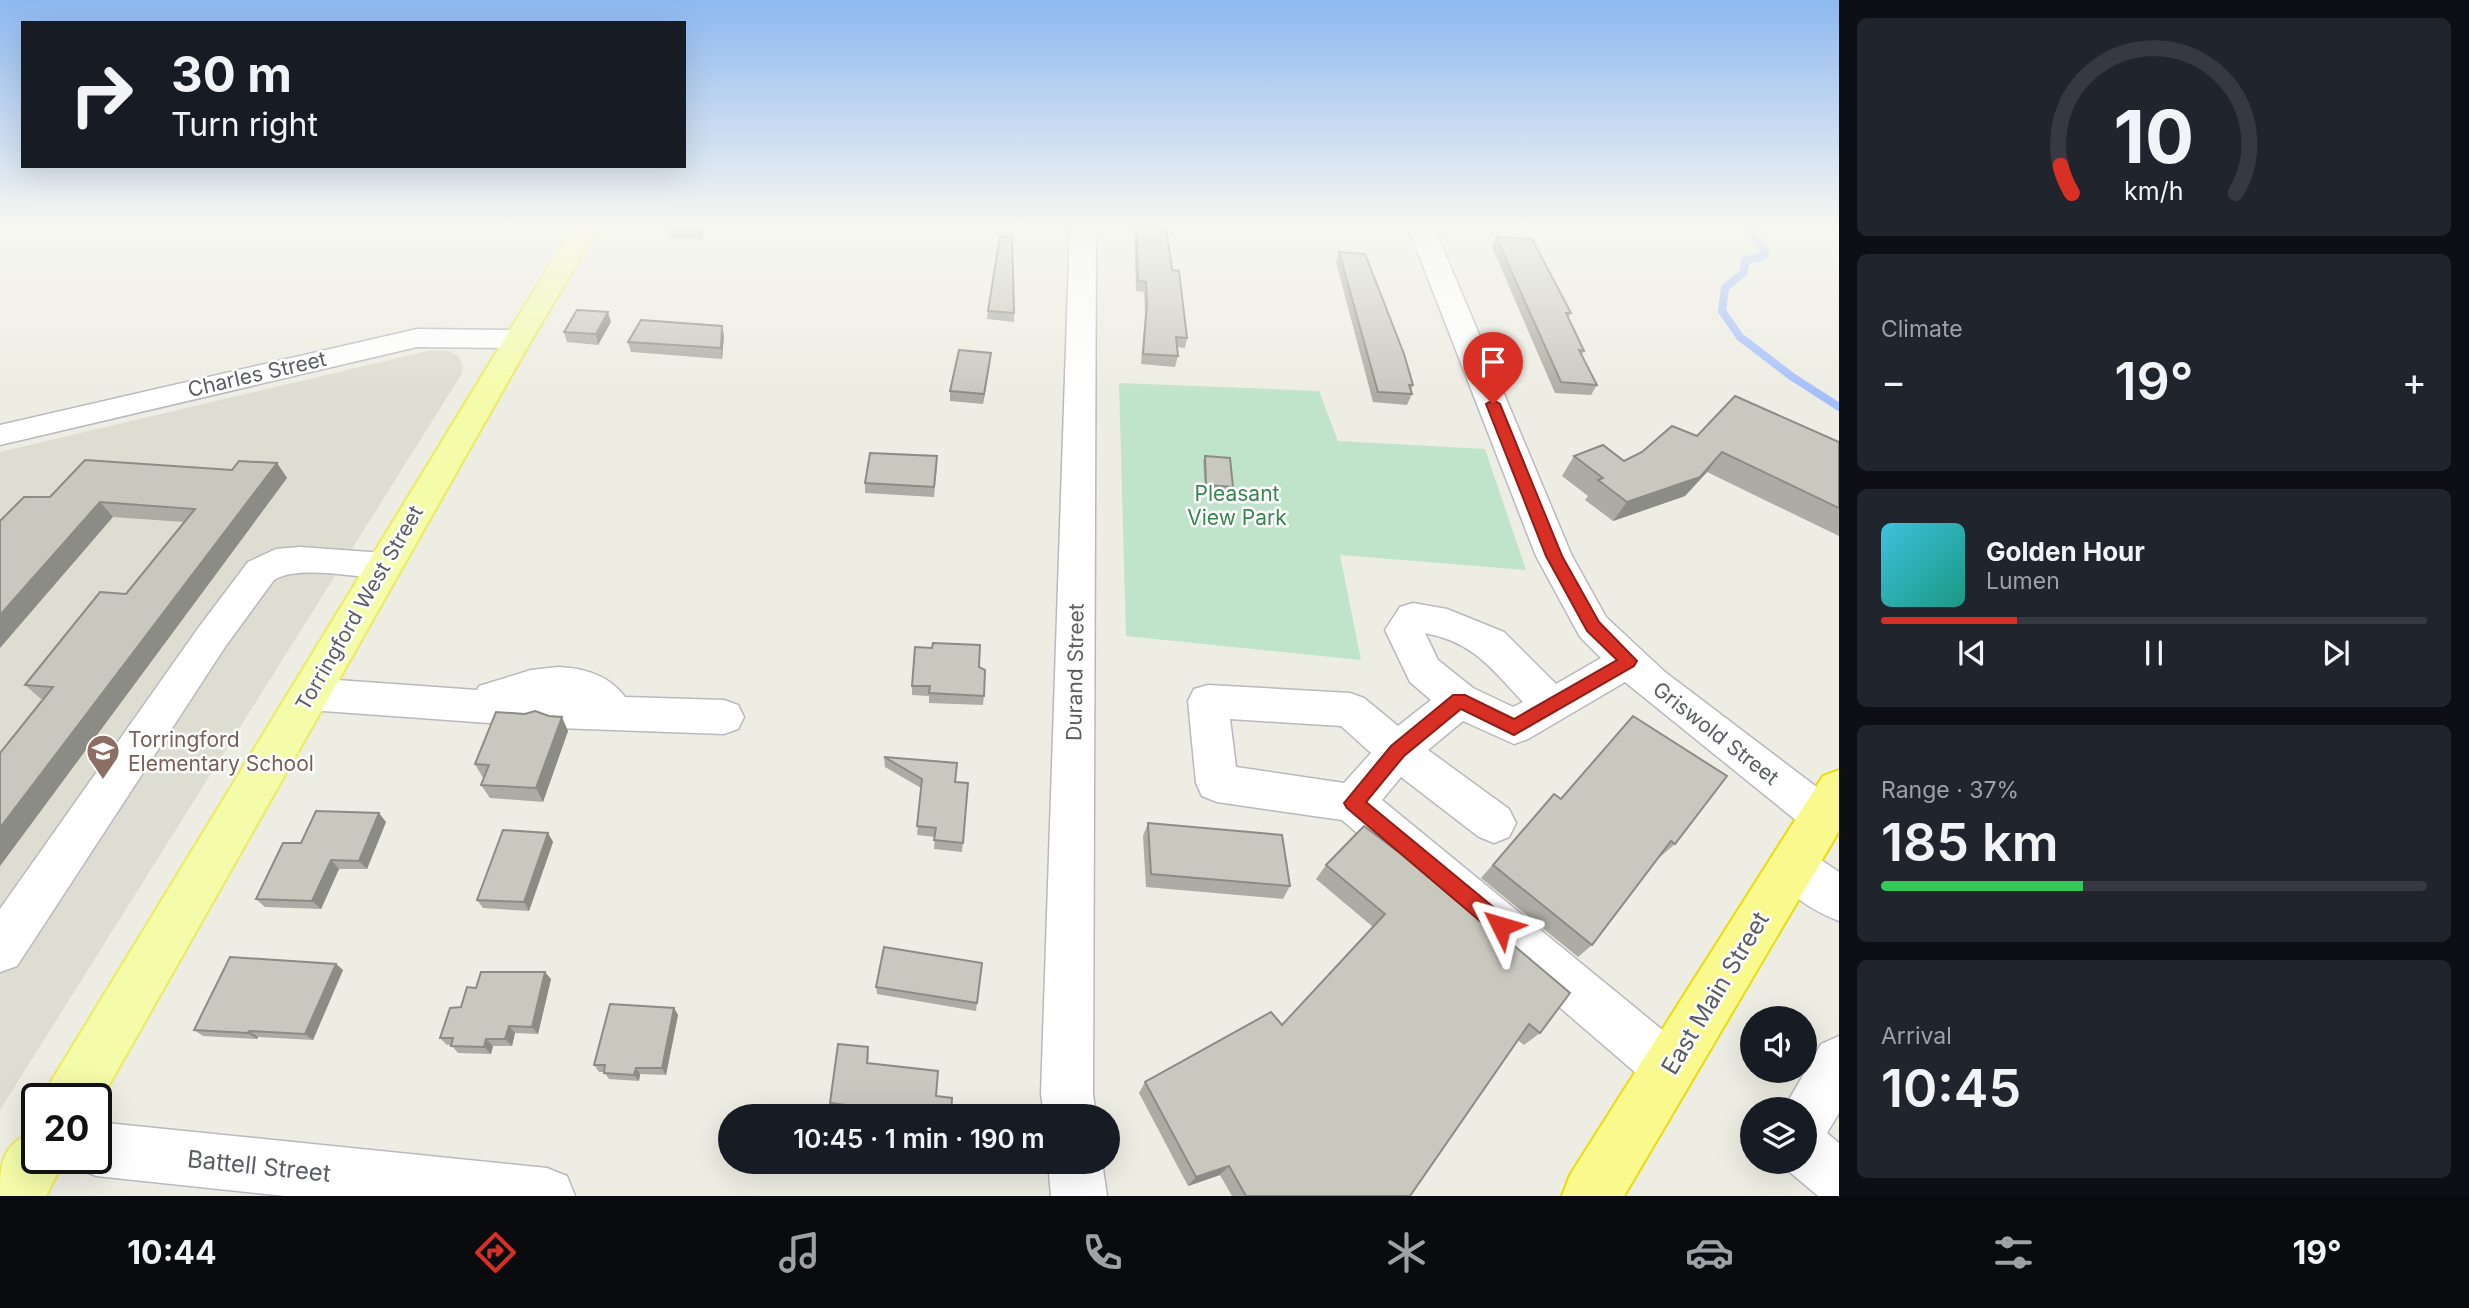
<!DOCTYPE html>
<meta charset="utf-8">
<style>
:root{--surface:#171b24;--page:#20242c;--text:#f1f3f6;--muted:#9ea1a6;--line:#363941;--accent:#d93025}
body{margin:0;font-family:Inter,sans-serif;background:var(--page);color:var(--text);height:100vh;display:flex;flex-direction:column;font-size:26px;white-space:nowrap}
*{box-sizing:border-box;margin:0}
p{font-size:23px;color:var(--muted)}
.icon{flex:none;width:38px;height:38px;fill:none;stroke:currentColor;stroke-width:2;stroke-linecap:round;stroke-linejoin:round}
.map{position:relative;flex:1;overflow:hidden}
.drawer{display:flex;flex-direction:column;gap:18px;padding:18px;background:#0d0f14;width:630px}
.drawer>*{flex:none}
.hud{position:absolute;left:21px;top:21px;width:665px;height:147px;border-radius:0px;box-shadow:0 7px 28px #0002;background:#171b24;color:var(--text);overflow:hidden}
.controls{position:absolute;left:1740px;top:1006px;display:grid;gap:14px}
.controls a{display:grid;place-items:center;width:77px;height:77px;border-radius:50%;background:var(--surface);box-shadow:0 7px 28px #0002;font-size:35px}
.speed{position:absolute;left:21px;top:1083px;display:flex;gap:14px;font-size:35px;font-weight:700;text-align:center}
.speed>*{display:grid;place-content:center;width:91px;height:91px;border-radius:50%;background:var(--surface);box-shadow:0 7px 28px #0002;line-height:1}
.speed .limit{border:4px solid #111;border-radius:10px;background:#fff;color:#111}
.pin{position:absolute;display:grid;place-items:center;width:60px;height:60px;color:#fff;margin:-72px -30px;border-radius:50% 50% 50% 0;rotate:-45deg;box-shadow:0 0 7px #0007}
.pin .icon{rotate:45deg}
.me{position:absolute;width:77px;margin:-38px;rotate:310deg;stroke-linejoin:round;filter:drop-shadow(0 0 5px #0008)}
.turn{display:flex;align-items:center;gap:24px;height:147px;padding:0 35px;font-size:32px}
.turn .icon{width:91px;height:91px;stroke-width:2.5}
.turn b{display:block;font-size:49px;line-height:60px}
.big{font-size:52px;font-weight:600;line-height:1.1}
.drawer .widget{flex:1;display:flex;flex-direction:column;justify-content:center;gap:10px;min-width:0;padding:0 24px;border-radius:10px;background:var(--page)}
.drawer .dial{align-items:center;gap:0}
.dial svg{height:182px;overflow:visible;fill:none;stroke:var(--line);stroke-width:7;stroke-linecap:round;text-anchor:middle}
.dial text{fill:var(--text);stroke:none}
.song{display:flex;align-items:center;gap:21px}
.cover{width:84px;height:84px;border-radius:10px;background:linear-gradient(135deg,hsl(190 70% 55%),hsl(170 70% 35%))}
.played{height:7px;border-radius:4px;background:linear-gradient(90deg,var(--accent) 25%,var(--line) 25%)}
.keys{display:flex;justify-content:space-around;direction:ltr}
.heat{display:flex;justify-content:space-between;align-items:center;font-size:38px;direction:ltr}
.charge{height:10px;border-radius:5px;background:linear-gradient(90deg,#34c759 37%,var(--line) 0)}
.trip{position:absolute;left:718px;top:1104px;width:402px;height:70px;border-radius:35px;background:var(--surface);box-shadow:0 7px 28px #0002;font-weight:600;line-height:70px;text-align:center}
.dock{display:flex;height:112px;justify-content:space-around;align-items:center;background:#090b0e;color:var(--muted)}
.dock .icon{width:49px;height:49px}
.dock .current{color:var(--accent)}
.dock b{font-size:32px;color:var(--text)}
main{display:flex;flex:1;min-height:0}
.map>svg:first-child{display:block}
.education{fill:#ddddd1}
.green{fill:#c0e4ca}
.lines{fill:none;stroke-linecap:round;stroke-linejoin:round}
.stream{stroke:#a4bffc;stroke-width:8}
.minor-casing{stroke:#b8b9bf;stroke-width:3}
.major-casing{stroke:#edea5d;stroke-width:4}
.highway-casing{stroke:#e9dd07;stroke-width:4}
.minor{fill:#fff;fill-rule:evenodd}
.major{fill:#f4fca9;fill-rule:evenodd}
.highway{fill:#f9f98e;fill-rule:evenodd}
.wall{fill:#acaca4}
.shaded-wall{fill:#8c8c86}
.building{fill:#c8c8bf;stroke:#8c8c86;stroke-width:2}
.route{fill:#d93025;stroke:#8d1f18;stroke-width:2}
.labels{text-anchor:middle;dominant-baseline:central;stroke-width:5;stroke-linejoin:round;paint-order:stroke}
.street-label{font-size:21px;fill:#5b5d63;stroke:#fff}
.park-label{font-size:21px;fill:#388550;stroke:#fff}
.education-label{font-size:21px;fill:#785e54;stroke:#fff;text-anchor:start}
.near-street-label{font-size:24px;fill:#5b5d63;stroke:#fff}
</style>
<main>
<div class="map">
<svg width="1839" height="1196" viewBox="0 0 1839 1196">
<rect width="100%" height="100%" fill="#edede3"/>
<polygon class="education" points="431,350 449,351 459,357 463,366 461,375 0,1110 0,452"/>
<polygon class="green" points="1119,383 1319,391 1338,441 1485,449 1526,570 1340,555 1361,660 1126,636"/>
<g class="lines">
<polyline class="stream" points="1748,227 1766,253 1762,257 1745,260 1744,272 1725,288 1722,311 1740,337 1791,376 1839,407"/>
<defs>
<g id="minor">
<polygon points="1070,227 1096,227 1093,1094 1096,1116 1044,1116 1041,1094"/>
<path d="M 1408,227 L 1434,227 L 1572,556 L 1606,617 L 1665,672 L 1839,804 L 1838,830 L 1823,835 L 1808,830 L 1625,682 L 1528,739 L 1514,744 L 1463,721 L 1428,750 L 1509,809 L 1516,823 L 1509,837 L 1494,843 L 1479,837 L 1401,777 L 1382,800 L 1687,1050 L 1695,1068 L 1687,1086 L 1669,1094 L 1651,1086 L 1342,820 L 1217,802 L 1202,796 L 1196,783 L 1188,701 L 1194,689 L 1208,685 L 1350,693 L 1364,698 L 1398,726 L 1431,700 L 1410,682 L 1385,630 L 1400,607 L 1413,603 L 1447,609 L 1504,632 L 1556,684 L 1601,658 L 1580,637 L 1536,556 ZM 1425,633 C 1473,642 1491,668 1523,702 L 1513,707 L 1473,688 L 1438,660 ZM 1230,719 L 1341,726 L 1371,753 L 1344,783 L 1236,767 Z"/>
<polygon points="417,329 517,330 527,333 531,339 527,345 517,348 417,347 0,445 0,425"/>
<path d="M 300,547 L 384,553 L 397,557 L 402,566 L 397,575 L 384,579 C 354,577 298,565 274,580 L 225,647 L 17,966 L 0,972 L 0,909 L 199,627 L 248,562 L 276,549 Z"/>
<path d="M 558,667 C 584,668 609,675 625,697 L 724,700 L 738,705 L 744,717 L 738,729 L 724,734 L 557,728 L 542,722 L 532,726 L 309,710 L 295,705 L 289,694 L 295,683 L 309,678 L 477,690 L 479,686 L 531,670 Z"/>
<path d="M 1792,845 L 1808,851 L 1839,872 L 1839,921 C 1813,911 1781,891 1769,866 L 1776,851 Z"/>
<polygon points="1839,1036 1839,1113 1827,1133 1839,1143 1839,1196 1818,1196 1785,1168 1782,1162 1804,1162 1804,1110 1783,1110 1821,1044"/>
<polygon points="96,1122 547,1168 567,1176 575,1196 285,1196 96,1176 77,1168 73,1158 96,1158"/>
<polygon points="1048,1162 1102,1162 1107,1196 1051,1196"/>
</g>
<g id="major">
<polygon points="573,227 599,227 532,339 96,1108 96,1099 44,1099 52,1080"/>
<path d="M 37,1130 L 37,1158 L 65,1158 L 46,1196 L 0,1196 C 0,1161 2,1144 37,1130 Z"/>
</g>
<polygon id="highway" points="1839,770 1839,831 1624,1196 1562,1196 1570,1175 1823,776"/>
</defs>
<use href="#minor" class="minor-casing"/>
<use href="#major" class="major-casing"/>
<use href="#highway" class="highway-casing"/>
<use href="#minor" class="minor"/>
<use href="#major" class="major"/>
<use href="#highway" class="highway"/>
</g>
<g class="wall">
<polygon points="670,227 705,227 701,239 672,238"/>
<polygon points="1134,227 1166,227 1172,270 1187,338 1185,348 1177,347 1178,356 1175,367 1141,364 1145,314 1144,292 1136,291"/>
<polygon points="1496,237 1571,313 1568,318 1584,351 1582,355 1597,385 1591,395 1555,393 1492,247"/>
<polygon points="1339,252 1413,385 1411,391 1412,394 1407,405 1373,402 1336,262"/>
<polygon points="988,311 1014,313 1014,322 987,319"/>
<polygon points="611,322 598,345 567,342 564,332"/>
<polygon points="722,326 724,336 722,359 631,352 628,342"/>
<polygon points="990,363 983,404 950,401 950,391"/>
<polygon points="1697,436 1839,442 1839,536 1707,472 1685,496 1613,521 1585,500 1588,496 1562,476 1574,456 1624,461"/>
<polygon points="1205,456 1233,487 1231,493 1205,490 1203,461"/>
<polygon points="277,463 287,478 0,866 0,753 43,699 41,699 25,685 126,594 184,522 113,517 50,497"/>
<polygon points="937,466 934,497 865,493 865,483"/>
<polygon points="979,667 984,696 983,705 929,703 929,696 912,695 912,686"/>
<polygon points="1633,716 1675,844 1660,857 1659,857 1592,945 1578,957 1481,878 1542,808 1560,799"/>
<polygon points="568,731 543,802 490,798 481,785 484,778 483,778 475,764"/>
<polygon points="884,757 955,782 968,783 962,852 934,849 935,837 917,835 921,788 885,767"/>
<polygon points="386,822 367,869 339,869 321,909 265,907 256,899 301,843"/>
<polygon points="1148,823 1290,886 1283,899 1146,887 1143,836"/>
<polygon points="548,833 553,842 529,911 483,908 477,900"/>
<polygon points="1326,865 1540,1033 1524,1045 1518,1040 1410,1196 1232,1196 1220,1175 1188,1186 1139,1093 1145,1082 1282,1025 1373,927 1316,879"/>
<polygon points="982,963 976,1011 877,994 876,987"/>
<polygon points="336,964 343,970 313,1040 258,1037 257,1039 203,1036 194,1030"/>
<polygon points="551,979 538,1034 515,1033 512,1046 493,1046 491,1054 458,1053 451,1045 447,1045 440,1038 461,1007 476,988"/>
<polygon points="674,1008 678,1015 666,1075 640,1074 639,1081 609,1079 604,1072 599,1072 594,1065"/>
<polygon points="869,1054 868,1063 936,1096 869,1114 831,1110 830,1103"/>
</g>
<g class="shaded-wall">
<polygon points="700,227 705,227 701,239 699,229"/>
<polygon points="608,312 611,322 598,345 596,334"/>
<polygon points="722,326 724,336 722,359 721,348"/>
<polygon points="991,353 990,363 983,404 984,394"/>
<polygon points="1722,452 1707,472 1685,496 1613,521 1627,502"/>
<polygon points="277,463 287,478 0,866 0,828"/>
<polygon points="100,502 113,517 0,648 0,615"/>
<polygon points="562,717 568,731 543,802 536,788"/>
<polygon points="379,813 386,822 367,869 359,861"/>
<polygon points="548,833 553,842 529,911 524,902"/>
<polygon points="331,860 339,869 321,909 312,901"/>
<polygon points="336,964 343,970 313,1040 305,1034"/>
<polygon points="545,972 551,979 538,1034 532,1027"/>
<polygon points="674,1008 678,1015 666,1075 662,1068"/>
<polygon points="509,1026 515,1033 512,1046 505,1039"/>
<polygon points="249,1031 258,1037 257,1039 248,1033"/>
<polygon points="486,1039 493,1046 491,1054 484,1047"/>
<polygon points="636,1068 640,1074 639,1081 634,1075"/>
<polygon points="1229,1166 1220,1175 1188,1186 1196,1177"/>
</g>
<g class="building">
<polygon points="670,227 700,227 699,229 670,228"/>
<polygon points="1136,227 1166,227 1172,270 1179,271 1187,338 1176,337 1178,356 1143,354 1147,304 1146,282 1138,281"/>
<polygon points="1000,236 1012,237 1014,313 988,311"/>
<polygon points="1496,237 1532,239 1571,313 1566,313 1584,351 1579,350 1597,385 1561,382"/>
<polygon points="1339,252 1365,254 1404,354 1413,385 1409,385 1412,394 1378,392"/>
<polygon points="577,310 608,312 596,334 564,332"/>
<polygon points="641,320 722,326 721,348 628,342"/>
<polygon points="959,350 991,353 984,394 950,391"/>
<polygon points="1735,396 1839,442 1839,508 1722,452 1700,477 1627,502 1598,480 1603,478 1574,456 1603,445 1624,461 1642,452 1672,426 1697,436"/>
<polygon points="870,453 937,456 934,487 865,483"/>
<polygon points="1205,456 1230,458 1233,487 1206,485"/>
<polygon points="85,460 232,470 239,461 277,463 0,828 0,753 53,687 25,685 100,592 126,594 195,509 100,502 0,615 0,521 24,497 50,497"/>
<polygon points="933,643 980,645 979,667 985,670 984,696 929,693 930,686 912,686 915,647 932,648"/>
<polygon points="535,711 549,716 562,717 536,788 481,785 489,765 475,764 496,712 525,714"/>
<polygon points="1633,716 1727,776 1675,844 1671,841 1592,945 1493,865 1554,794 1561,799"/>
<polygon points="884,757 957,763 955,782 968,783 963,843 934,840 936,828 917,826 922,779"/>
<polygon points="316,811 379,813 359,861 331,860 312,901 256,899 283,843 301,843"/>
<polygon points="1148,823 1282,835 1290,886 1151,874"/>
<polygon points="1364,826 1397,851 1399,849 1407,855 1570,993 1540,1033 1529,1024 1410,1196 1246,1196 1229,1166 1196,1177 1145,1082 1271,1012 1282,1025 1385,914 1326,865"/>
<polygon points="503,830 548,833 524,902 477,900"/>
<polygon points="884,947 982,963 977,1003 876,987"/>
<polygon points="230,957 336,964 305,1034 249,1031 248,1033 194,1030"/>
<polygon points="481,972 545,972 532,1027 509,1026 505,1039 486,1039 484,1047 451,1046 453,1038 440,1038 450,1008 461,1007 467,987 476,988"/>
<polygon points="610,1004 674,1008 662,1068 636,1068 634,1075 604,1073 605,1065 594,1065"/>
<polygon points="838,1044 868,1047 867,1063 938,1071 936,1096 952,1098 951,1116 869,1116 870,1108 830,1103"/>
</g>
<linearGradient id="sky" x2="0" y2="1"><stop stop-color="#8db8f0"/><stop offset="0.57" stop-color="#f7f7f2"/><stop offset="1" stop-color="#f7f7f2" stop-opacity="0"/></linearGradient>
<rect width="1839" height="395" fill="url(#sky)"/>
<polygon class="route" points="1493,400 1500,404 1562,556 1599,622 1637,661 1634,666 1514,735 1461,709 1404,756 1366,802 1508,919 1511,926 1508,933 1501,936 1494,933 1347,808 1344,803 1391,746 1453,695 1465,695 1514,719 1617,660 1587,631 1546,556 1486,404"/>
<defs>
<symbol id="school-pin" viewBox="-11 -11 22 30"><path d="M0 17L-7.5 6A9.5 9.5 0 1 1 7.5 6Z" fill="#8d6e63" stroke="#fff"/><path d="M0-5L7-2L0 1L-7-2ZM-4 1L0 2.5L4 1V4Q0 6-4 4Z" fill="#fff"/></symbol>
</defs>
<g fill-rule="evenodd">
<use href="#school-pin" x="84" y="732" width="38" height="52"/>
</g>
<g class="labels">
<g class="street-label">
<text transform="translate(257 374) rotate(-13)">Charles Street</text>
<text transform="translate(359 608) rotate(-60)">Torringford West Street</text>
<text transform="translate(1075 672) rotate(-89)">Durand Street</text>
<text transform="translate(1716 733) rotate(38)">Griswold Street</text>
</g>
<g class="park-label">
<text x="1237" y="493">Pleasant<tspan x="1237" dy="24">View Park</tspan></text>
</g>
<g class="education-label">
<text x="128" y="739">Torringford<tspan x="128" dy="24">Elementary School</tspan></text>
</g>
<g class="near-street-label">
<text transform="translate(1715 993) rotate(-59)">East Main Street</text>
<text transform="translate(259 1166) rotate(6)">Battell Street</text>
</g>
</g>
</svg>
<div class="controls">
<a><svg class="icon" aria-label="sound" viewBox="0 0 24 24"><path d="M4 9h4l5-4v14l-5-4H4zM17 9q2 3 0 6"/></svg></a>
<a><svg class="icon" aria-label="layers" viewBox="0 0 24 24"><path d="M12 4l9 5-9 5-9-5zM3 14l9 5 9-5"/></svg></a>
</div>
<div class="speed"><div class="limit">20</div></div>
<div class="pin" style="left:1493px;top:404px;background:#d93025"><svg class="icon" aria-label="arrive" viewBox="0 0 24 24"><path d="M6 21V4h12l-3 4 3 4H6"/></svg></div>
<svg class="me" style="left:1501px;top:926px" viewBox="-20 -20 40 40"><path d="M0-17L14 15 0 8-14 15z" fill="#d93025" stroke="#fff" stroke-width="4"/></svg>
<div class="trip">10:45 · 1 min · 190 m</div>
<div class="hud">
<div class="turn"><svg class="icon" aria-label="right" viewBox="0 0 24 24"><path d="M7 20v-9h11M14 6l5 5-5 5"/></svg><div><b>30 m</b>Turn right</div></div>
</div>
</div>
<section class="drawer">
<div class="widget dial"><svg viewBox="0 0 100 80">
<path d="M14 69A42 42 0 1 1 86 69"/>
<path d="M14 69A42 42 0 0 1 9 57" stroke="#d93025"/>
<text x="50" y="56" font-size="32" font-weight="700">10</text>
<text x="50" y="72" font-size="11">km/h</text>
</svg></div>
<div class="widget"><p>Climate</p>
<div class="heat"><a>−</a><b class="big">19°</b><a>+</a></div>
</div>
<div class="widget">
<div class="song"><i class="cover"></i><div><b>Golden Hour</b><p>Lumen</p></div></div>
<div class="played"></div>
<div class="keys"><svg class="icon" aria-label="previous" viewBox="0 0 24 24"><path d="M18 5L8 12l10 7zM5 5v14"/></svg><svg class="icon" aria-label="pause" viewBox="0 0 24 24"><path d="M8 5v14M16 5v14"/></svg><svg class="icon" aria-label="next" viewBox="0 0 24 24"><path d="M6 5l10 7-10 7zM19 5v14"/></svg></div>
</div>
<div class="widget"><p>Range · 37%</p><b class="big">185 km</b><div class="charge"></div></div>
<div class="widget"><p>Arrival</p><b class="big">10:45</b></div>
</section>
</main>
<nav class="dock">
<b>10:44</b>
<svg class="icon current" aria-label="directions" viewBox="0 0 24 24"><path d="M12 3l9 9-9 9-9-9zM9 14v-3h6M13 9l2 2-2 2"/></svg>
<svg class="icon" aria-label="music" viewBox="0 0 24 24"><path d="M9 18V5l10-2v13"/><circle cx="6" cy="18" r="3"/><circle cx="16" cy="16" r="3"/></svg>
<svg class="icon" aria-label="phone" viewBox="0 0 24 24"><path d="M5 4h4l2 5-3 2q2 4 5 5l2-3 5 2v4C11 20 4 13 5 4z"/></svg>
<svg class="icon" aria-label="climate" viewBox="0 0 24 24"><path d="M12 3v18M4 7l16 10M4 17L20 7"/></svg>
<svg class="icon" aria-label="car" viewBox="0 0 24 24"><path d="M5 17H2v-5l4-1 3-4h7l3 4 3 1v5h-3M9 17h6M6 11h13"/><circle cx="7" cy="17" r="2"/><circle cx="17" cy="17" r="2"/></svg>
<svg class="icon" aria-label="filters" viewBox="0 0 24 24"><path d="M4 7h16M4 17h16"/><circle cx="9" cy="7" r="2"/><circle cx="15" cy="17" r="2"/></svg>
<b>19°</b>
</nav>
